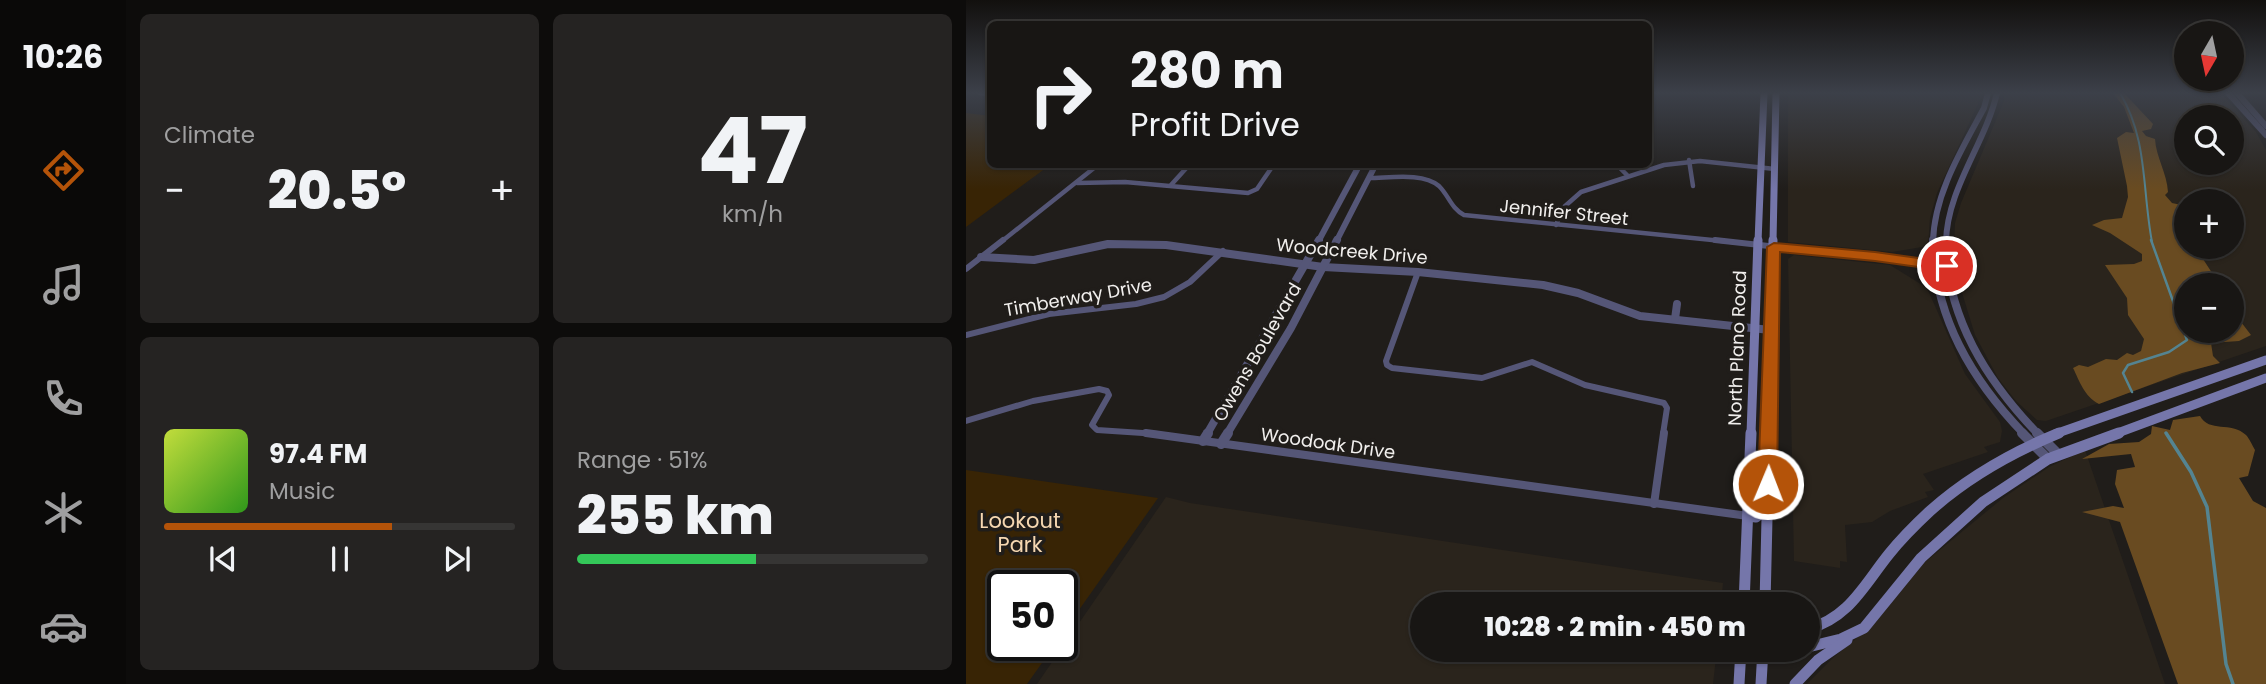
<!DOCTYPE html>
<meta charset="utf-8">
<style>
:root{--surface:#181614;--page:#252322;--text:#f1f3f6;--muted:#9f9fa0;--line:#363534;--accent:#b45309}
body{margin:0;font-family:Poppins,sans-serif;background:var(--page);color:var(--text);height:100vh;display:flex;flex-direction:column;font-size:26px;white-space:nowrap}
*{box-sizing:border-box;margin:0}
p{font-size:23px;color:var(--muted)}
.icon{flex:none;width:38px;height:38px;fill:none;stroke:currentColor;stroke-width:2;stroke-linecap:round;stroke-linejoin:round}
.map{position:relative;flex:1;overflow:hidden}
.sheet{display:flex;flex-direction:column;gap:14px;padding:14px;background:#0d0c0b;width:840px}
.sheet>*{flex:none}
.banner{position:absolute;left:21px;top:21px;width:665px;height:147px;border-radius:10px;box-shadow:0 2px 5px #0004,0 0 0 2px var(--line);background:#181614;color:var(--text);overflow:hidden}
.needle{width:46px;rotate:189deg}
.controls{position:absolute;left:1208px;top:21px;display:grid;gap:14px}
.controls a{display:grid;place-items:center;width:70px;height:70px;border-radius:50%;background:var(--surface);box-shadow:0 2px 5px #0004,0 0 0 2px var(--line);font-size:35px}
.speed{position:absolute;left:21px;top:570px;display:flex;gap:14px;font-size:35px;font-weight:700;text-align:center}
.speed>*{display:grid;place-content:center;width:91px;height:91px;border-radius:50%;background:var(--surface);box-shadow:0 2px 5px #0004,0 0 0 2px var(--line);line-height:1}
.speed .limit{border:4px solid #111;border-radius:10px;background:#fff;color:#111}
.pin{position:absolute;display:grid;place-items:center;width:60px;height:60px;color:#fff;margin:-30px;border:4px solid #fff;border-radius:50%;box-shadow:0 2px 7px #0007}
.me{position:absolute;width:77px;margin:-38px;rotate:1deg;stroke-linejoin:round;filter:drop-shadow(0 0 5px #0008)}
.turn{display:flex;align-items:center;gap:24px;height:147px;padding:0 28px;font-size:32px}
.turn .icon{width:91px;height:91px;stroke-width:2.5}
.turn b{display:block;font-size:49px;line-height:60px}
.big{font-size:52px;font-weight:800;line-height:1.1}
.sheet .card{flex:1;display:flex;flex-direction:column;justify-content:center;gap:10px;min-width:0;padding:0 24px;border-radius:10px;background:var(--page)}
.sheet .dial{align-items:center;gap:0}
.dial b{font-size:91px;line-height:1}
.song{display:flex;align-items:center;gap:21px}
.cover{width:84px;height:84px;border-radius:10px;background:linear-gradient(135deg,hsl(70 70% 55%),hsl(110 70% 35%))}
.played{height:7px;border-radius:4px;background:linear-gradient(90deg,var(--accent) 65%,var(--line) 65%)}
.keys{display:flex;justify-content:space-around;direction:ltr}
.heat{display:flex;justify-content:space-between;align-items:center;font-size:38px;direction:ltr}
.charge{height:10px;border-radius:5px;background:linear-gradient(90deg,#34c759 51%,var(--line) 0)}
.sheet .tiles{flex:1;display:grid;gap:14px;grid-template-columns:repeat(2,1fr)}
.trip{position:absolute;left:444px;top:592px;width:410px;height:70px;border-radius:35px;background:var(--surface);box-shadow:0 2px 5px #0004,0 0 0 2px var(--line);font-weight:800;line-height:70px;text-align:center}
main{display:flex;flex:1;min-height:0}
.menu{display:flex;flex-direction:column;width:126px;justify-content:space-around;align-items:center;background:#0a0908;color:var(--muted)}
.menu .icon{width:49px;height:49px}
.menu .active{color:var(--accent)}
.menu b{font-size:32px;color:var(--text)}
.map>svg:first-child{display:block}
.built{fill:#2a241c;fill-rule:evenodd}
.green{fill:#382405}
.forest{fill:#694b21}
.lines{fill:none;stroke-linecap:round;stroke-linejoin:round}
.stream-far2{stroke:#548491;stroke-width:2}
.stream-far1{stroke:#548491;stroke-width:2.5}
.stream{stroke:#548491;stroke-width:3.5}
.minor-far2{stroke:#555677;stroke-width:4.5}
.minor-far1{stroke:#555677;stroke-width:6}
.minor{stroke:#555677;stroke-width:8}
.tertiary-far2{stroke:#555677;stroke-width:6}
.tertiary-far1{stroke:#555677;stroke-width:8}
.tertiary{stroke:#555677;stroke-width:10}
.secondary-far2{stroke:#7576aa;stroke-width:7}
.secondary-far1{stroke:#7576aa;stroke-width:9}
.secondary{stroke:#7576aa;stroke-width:11}
.route{fill:#b45309;stroke:#753606;stroke-width:2}
.labels{text-anchor:middle;dominant-baseline:central;stroke-width:7;stroke-linejoin:round;paint-order:stroke}
.street-label{font-size:18px;fill:#f1efed;stroke:#201d1a}
.near-park-label{font-size:21px;fill:#f5d7b1;stroke:#201d1a}
</style>
<main>
<nav class="menu">
<b>10:26</b>
<svg class="icon active" aria-label="directions" viewBox="0 0 24 24"><path d="M12 3l9 9-9 9-9-9zM9 14v-3h6M13 9l2 2-2 2"/></svg>
<svg class="icon" aria-label="music" viewBox="0 0 24 24"><path d="M9 18V5l10-2v13"/><circle cx="6" cy="18" r="3"/><circle cx="16" cy="16" r="3"/></svg>
<svg class="icon" aria-label="phone" viewBox="0 0 24 24"><path d="M5 4h4l2 5-3 2q2 4 5 5l2-3 5 2v4C11 20 4 13 5 4z"/></svg>
<svg class="icon" aria-label="climate" viewBox="0 0 24 24"><path d="M12 3v18M4 7l16 10M4 17L20 7"/></svg>
<svg class="icon" aria-label="car" viewBox="0 0 24 24"><path d="M5 17H2v-5l4-1 3-4h7l3 4 3 1v5h-3M9 17h6M6 11h13"/><circle cx="7" cy="17" r="2"/><circle cx="17" cy="17" r="2"/></svg>
</nav>
<section class="sheet">
<div class="tiles">
<div class="card"><p>Climate</p>
<div class="heat"><a>−</a><b class="big">20.5°</b><a>+</a></div>
</div>
<div class="card dial"><b>47</b><p>km/h</p></div>
<div class="card">
<div class="song"><i class="cover"></i><div><b>97.4 FM</b><p>Music</p></div></div>
<div class="played"></div>
<div class="keys"><svg class="icon" aria-label="previous" viewBox="0 0 24 24"><path d="M18 5L8 12l10 7zM5 5v14"/></svg><svg class="icon" aria-label="pause" viewBox="0 0 24 24"><path d="M8 5v14M16 5v14"/></svg><svg class="icon" aria-label="next" viewBox="0 0 24 24"><path d="M6 5l10 7-10 7zM19 5v14"/></svg></div>
</div>
<div class="card"><p>Range · 51%</p><b class="big">255 km</b><div class="charge"></div></div>
</div>
</section>
<div class="map">
<svg width="1300" height="684" viewBox="0 0 1300 684">
<rect width="100%" height="100%" fill="#201d1a"/>
<g class="built">
<polygon points="822,93 1017,93 971,193 964,218 962,246 926,252 822,242"/>
<path d="M 1038,93 L 1255,93 L 1290,132 L 1300,150 L 1300,346 L 1080,421 L 1071,420 L 1050,401 L 1032,378 L 1009,335 L 989,270 L 988,248 L 989,223 L 995,203 L 1038,101 ZM 1220,117 L 1265,117 L 1265,163 L 1220,163 ZM 1220,201 L 1265,201 L 1265,247 L 1220,247 ZM 1220,285 L 1265,285 L 1265,331 L 1220,331 Z"/>
<polygon points="828,255 924,265 961,288 999,374 1034,422 1036,431 1034,442 1018,447 1022,452 957,474 968,490 959,492 962,497 924,511 906,522 879,525 881,562 874,561 874,568 828,561 822,259"/>
<polygon points="1119,450 1199,684 841,684 868,657 910,622 958,563 1037,498 1083,467"/>
<polygon points="200,497 224,503 757,583 755,604 457,604 457,649 751,649 747,684 71,684"/>
</g>
<g class="green">
<polygon points="0,113 24,116 24,164 84,165 0,227"/>
<polygon points="0,470 192,498 96,634 96,586 37,586 37,646 88,646 61,684 0,684"/>
</g>
<g class="forest">
<path d="M 1147,93 L 1158,93 L 1187,124 L 1185,129 L 1176,131 L 1180,136 L 1189,139 C 1190,157 1201,173 1202,192 L 1199,195 L 1206,203 L 1220,206 L 1220,239 L 1214,242 L 1214,247 L 1237,259 L 1248,276 L 1246,285 L 1220,285 L 1220,331 L 1265,331 L 1265,318 L 1275,322 L 1285,335 L 1273,341 L 1245,343 L 1247,356 L 1254,363 L 1216,373 L 1133,404 C 1118,396 1114,382 1107,368 L 1113,365 L 1122,367 L 1140,359 L 1151,360 L 1161,353 L 1167,355 L 1175,351 L 1178,339 L 1162,315 L 1161,298 L 1139,265 L 1168,264 L 1176,261 L 1176,254 L 1144,233 L 1126,225 L 1138,220 L 1156,218 L 1162,197 L 1161,186 L 1151,138 L 1160,132 L 1168,133 L 1158,107 Z"/>
<path d="M 1234,416 C 1243,433 1265,421 1280,435 C 1283,438 1286,445 1289,450 L 1282,476 L 1273,478 L 1287,501 L 1300,508 L 1300,684 L 1212,684 L 1154,522 L 1116,512 L 1147,506 L 1158,508 L 1149,484 L 1151,470 L 1169,467 L 1165,454 L 1116,459 L 1143,444 L 1173,442 L 1185,434 L 1186,426 L 1204,430 L 1207,420 Z"/>
</g>
<g class="lines">
<path class="stream-far2" d="M 1154,93 C 1182,139 1176,190 1186,242"/>
<polyline class="stream-far1" points="1166,392 1157,373 1162,365 1203,352 1221,340 1185,240"/>
<polyline class="stream" points="1200,433 1225,472 1241,507 1260,664 1267,684"/>
<g class="minor-far2">
<polyline points="14,93 24,94"/>
<polyline points="723,160 727,186"/>
<polyline points="650,164 662,176"/>
<path d="M 403,178 C 423,178 457,172 473,186 C 483,196 485,208 498,215 L 766,242"/>
<polyline points="111,183 159,182 282,193 291,189 308,164"/>
<polyline points="205,185 224,164"/>
<polyline points="590,225 598,207 615,192 698,165 734,161 809,169"/>
<polyline points="35,242 133,164"/>
</g>
<g class="minor-far1">
<polyline points="749,240 981,266"/>
<polyline points="0,269 37,240"/>
<polyline points="452,272 420,361 421,365 426,368 516,378 566,362 619,385 698,403 701,408 697,434"/>
<polyline points="0,335 83,314 170,304 198,297 224,282 257,251"/>
<polyline points="0,421 67,401 133,389 141,391 143,395 126,425 131,430 192,434"/>
</g>
<g class="minor">
<polyline points="180,433 782,516"/>
<polyline points="688,504 698,433"/>
</g>
<g class="tertiary-far2">
<polyline points="1262,93 1300,135"/>
<polyline points="1271,93 1300,126"/>
<polyline points="352,242 394,164"/>
<polyline points="370,242 410,164"/>
<path d="M 967,242 C 968,194 996,149 1018,108 L 1022,93"/>
<path d="M 980,242 C 981,189 1019,144 1031,93"/>
</g>
<g class="tertiary-far1">
<path d="M 967,240 C 968,317 1006,380 1058,434"/>
<path d="M 979,240 C 981,318 1020,380 1072,434"/>
<polyline points="15,257 68,260 142,244 200,245 357,267 452,272 577,285 612,293 674,316 804,330"/>
<polyline points="709,319 711,304"/>
<polyline points="241,434 353,240"/>
<polyline points="261,434 325,328 371,240"/>
</g>
<g class="tertiary">
<polyline points="1056,433 1082,459"/>
<polyline points="1071,433 1093,455"/>
<polyline points="237,441 242,433"/>
<polyline points="255,444 262,433"/>
</g>
<g class="secondary-far2">
<polyline points="792,242 798,93"/>
<polyline points="807,242 810,93"/>
</g>
<g class="secondary-far1">
<polyline points="785,434 792,240"/>
<polyline points="803,434 807,240"/>
<polyline points="1089,434 1300,360"/>
<polyline points="1149,434 1300,378"/>
</g>
<g class="secondary">
<polyline points="782,516 790,517 802,507"/>
<polyline points="778,604 785,433"/>
<polyline points="799,604 803,433"/>
<path d="M 842,629 C 883,618 898,585 923,554 C 935,539 950,524 964,511 C 1002,477 1047,452 1093,433"/>
<polyline points="842,647 875,639 898,628 955,558 1017,502 1082,459 1153,433"/>
<polyline points="773,684 775,649"/>
<polyline points="795,684 797,649"/>
<polyline points="829,684 852,660 881,640"/>
</g>
</g>
<linearGradient id="sky" x2="0" y2="1"><stop stop-color="#12100e"/><stop offset="0.49" stop-color="#3c4049"/><stop offset="1" stop-color="#3c4049" stop-opacity="0"/></linearGradient>
<rect width="1300" height="189" fill="url(#sky)"/>
<polygon class="route" points="808,243 909,252 981,262 988,266 981,271 909,261 814,252 811,484 809,489 802,492 795,489 792,484 801,247"/>
<g class="labels">
<g class="street-label">
<text transform="translate(598 212) rotate(6)">Jennifer Street</text>
<text transform="translate(386 251) rotate(5)">Woodcreek Drive</text>
<text transform="translate(112 297) rotate(-10)">Timberway Drive</text>
<text transform="translate(771 348) rotate(-88)">North Plano Road</text>
<text transform="translate(291 352) rotate(-60)">Owens Boulevard</text>
<text transform="translate(362 443) rotate(8)">Woodoak Drive</text>
</g>
<g class="near-park-label">
<text x="54" y="520">Lookout<tspan x="54" dy="24">Park</tspan></text>
</g>
</g>
</svg>
<div class="controls">
<a><svg class="needle" viewBox="-14 -14 28 28"><path d="M0-13l5 13h-10z" fill="#e53935"/><path d="M0 13l5-13h-10z" fill="#9f9fa0"/></svg></a>
<a><svg class="icon" aria-label="search" viewBox="0 0 24 24"><circle cx="10" cy="10" r="6"/><path d="M15 15l6 6"/></svg></a>
<a>+</a>
<a>−</a>
</div>
<div class="speed"><div class="limit">50</div></div>
<div class="pin" style="left:981px;top:266px;background:#d93025"><svg class="icon" aria-label="arrive" viewBox="0 0 24 24"><path d="M6 21V4h12l-3 4 3 4H6"/></svg></div>
<svg class="me" style="left:802px;top:484px" viewBox="-20 -20 40 40"><circle r="17" fill="#b45309" stroke="#fff" stroke-width="3"/><path d="M0-11L8 9 0 5-8 9z" fill="#fff"/></svg>
<div class="trip">10:28 · 2 min · 450 m</div>
<div class="banner">
<div class="turn"><svg class="icon" aria-label="right" viewBox="0 0 24 24"><path d="M7 20v-9h11M14 6l5 5-5 5"/></svg><div><b>280 m</b>Profit Drive</div></div>
</div>
</div>
</main>
